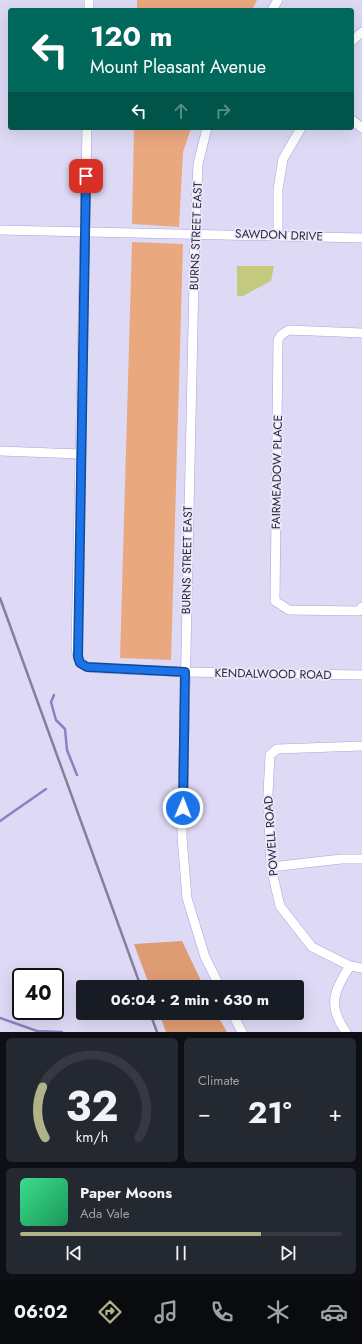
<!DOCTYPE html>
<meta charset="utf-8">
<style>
:root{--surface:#171b24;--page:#242831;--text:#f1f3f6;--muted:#9ea1a6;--line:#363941;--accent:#b0b387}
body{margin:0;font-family:Jost,sans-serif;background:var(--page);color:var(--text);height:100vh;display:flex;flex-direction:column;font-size:15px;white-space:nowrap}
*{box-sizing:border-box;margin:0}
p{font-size:13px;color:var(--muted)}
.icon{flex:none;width:22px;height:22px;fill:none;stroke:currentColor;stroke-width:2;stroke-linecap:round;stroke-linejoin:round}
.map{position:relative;height:1032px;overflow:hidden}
.drawer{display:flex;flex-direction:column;gap:6px;padding:6px;background:#0d0f14;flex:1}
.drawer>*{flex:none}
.banner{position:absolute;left:8px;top:8px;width:346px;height:122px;border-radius:4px;box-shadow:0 4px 16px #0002;background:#00695c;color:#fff;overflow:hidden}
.speed{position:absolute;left:12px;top:968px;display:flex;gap:8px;font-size:20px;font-weight:700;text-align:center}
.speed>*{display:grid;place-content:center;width:52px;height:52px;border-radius:50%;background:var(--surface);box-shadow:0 4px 16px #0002;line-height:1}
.speed .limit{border:2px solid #111;border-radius:6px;background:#fff;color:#111}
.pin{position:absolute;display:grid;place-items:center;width:34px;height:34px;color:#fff;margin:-17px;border-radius:8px;box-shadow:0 2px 6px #0006}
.me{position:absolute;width:44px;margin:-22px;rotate:1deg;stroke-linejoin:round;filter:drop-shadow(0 0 3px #0008)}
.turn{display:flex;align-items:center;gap:14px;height:84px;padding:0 16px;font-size:18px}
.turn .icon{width:52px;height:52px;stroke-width:2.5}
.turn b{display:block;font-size:28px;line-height:34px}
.lanes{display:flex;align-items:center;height:38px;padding:0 16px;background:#0003;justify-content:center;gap:20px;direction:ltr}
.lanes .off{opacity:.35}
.big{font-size:30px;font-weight:700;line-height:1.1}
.drawer .card{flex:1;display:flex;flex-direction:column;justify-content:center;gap:6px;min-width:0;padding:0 14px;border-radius:6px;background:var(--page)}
.drawer .dial{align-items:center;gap:0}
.dial svg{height:104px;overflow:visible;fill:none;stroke:var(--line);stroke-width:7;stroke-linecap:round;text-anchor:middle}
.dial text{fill:var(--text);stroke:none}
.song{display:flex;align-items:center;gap:12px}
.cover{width:48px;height:48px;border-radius:6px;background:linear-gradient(135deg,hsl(150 70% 55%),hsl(150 70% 35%))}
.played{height:4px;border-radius:2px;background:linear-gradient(90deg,var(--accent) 75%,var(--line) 75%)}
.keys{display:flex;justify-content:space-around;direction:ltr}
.heat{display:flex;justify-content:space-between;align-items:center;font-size:22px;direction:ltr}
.drawer .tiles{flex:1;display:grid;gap:6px;grid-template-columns:1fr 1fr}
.card:last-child{grid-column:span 2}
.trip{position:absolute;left:76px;top:980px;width:228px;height:40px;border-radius:4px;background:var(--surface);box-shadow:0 4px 16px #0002;font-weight:700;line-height:40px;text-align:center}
.tab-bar{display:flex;height:64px;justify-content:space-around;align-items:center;background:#090b0e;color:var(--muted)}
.tab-bar .icon{width:28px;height:28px}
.tab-bar .selected{color:var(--accent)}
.tab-bar b{font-size:18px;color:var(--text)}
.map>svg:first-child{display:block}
.green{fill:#eaa87f}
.forest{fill:#de9c73}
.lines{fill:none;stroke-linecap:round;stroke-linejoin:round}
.stream{stroke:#8d80c1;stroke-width:2.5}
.building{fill:#c3ca7f}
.minor-casing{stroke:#ac9fe2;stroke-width:10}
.minor{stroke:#fff;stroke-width:9}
.rail{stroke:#847f9b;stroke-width:2.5}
.route-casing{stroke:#114b97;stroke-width:10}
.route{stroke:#1a73e8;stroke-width:7}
.labels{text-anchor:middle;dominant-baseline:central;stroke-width:3.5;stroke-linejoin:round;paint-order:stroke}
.street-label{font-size:12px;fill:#2c2641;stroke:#ebe9f8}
</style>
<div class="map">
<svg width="362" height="1032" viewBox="0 0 362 1032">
<rect width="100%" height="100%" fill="#dedaf6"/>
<g class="green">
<polygon points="137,0 257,0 252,10 137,10"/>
<polygon points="134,128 191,128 183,152 179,227 132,224"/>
<polygon points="132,242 183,244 171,660 120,658"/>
</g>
<g class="forest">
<polygon points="182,941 204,987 150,987 134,944"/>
<polygon points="159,1013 216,1013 227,1032 166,1032"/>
</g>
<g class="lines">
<g class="stream">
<polyline points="54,695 51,702 56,720 65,729 67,750 77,775"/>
<polyline points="0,821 46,789"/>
<polyline points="0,1018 37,1031 62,1032"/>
</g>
</g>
<polygon class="building" points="237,266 274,266 271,281 243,296 237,296"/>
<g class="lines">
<defs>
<g id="minor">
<polyline points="89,10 89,0"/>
<polyline points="272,10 278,0"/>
<polyline points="352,41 362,32"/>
<polyline points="352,120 362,128"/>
<path d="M 87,128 L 76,648 C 78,659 80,666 93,668 L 185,672 L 362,675"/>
<polyline points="207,128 198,164 195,233 182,837 187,898 205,957 220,987"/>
<polyline points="0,230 362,238"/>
<polyline points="278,235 278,189 283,159 301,128"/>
<polyline points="362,333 289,330 281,335 278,340 275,601 289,610 359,611 362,607"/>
<polyline points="0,451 80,454"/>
<polyline points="362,746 277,749 270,755 268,794 271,867 280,906 312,947 350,966 362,968"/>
<polyline points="271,867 341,859 362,859"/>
<polyline points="232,1013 242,1032"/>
<path d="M 346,1032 C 327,1006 334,990 350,966"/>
</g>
</defs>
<use href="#minor" class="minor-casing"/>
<use href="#minor" class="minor"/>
<g class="rail">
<polyline points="0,598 141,987"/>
<polyline points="150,1013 157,1032"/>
</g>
</g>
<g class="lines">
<defs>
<polyline id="route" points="86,176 78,657 80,663 87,667 185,672 183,808"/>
</defs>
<use href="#route" class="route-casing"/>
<use href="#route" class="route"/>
</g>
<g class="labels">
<g class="street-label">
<text transform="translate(279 235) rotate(2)">SAWDON DRIVE</text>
<text transform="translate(196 236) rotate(-88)">BURNS STREET EAST</text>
<text transform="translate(277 472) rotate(-89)">FAIRMEADOW PLACE</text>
<text transform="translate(187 560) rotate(-89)">BURNS STREET EAST</text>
<text transform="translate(273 674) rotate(1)">KENDALWOOD ROAD</text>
<text transform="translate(271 836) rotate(-94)">POWELL ROAD</text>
</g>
</g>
</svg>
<div class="speed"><div class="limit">40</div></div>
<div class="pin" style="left:86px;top:176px;background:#d93025"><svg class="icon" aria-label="arrive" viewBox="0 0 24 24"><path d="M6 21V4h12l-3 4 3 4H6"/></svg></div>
<svg class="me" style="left:183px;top:808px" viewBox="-20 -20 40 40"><circle r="17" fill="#1a73e8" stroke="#fff" stroke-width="3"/><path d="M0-11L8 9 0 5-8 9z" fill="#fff"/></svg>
<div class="trip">06:04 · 2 min · 630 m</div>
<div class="banner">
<div class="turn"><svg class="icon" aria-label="left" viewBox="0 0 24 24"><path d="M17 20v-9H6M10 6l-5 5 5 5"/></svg><div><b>120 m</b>Mount Pleasant Avenue</div></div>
<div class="lanes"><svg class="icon" aria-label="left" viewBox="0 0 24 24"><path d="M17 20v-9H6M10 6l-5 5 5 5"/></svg><svg class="icon off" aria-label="ahead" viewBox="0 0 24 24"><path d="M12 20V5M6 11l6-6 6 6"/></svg><svg class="icon off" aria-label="right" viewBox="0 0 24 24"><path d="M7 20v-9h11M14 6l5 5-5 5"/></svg></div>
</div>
</div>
<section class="drawer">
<div class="tiles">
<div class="card dial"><svg viewBox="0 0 100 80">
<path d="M14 69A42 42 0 1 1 86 69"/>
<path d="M14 69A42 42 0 0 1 12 30" stroke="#b0b387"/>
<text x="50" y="56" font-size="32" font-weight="700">32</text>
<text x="50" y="72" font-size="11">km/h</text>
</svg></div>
<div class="card"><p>Climate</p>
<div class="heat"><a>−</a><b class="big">21°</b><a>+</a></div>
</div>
<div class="card">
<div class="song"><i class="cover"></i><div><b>Paper Moons</b><p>Ada Vale</p></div></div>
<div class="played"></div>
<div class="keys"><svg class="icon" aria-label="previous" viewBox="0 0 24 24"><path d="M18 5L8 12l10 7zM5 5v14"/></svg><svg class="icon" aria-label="pause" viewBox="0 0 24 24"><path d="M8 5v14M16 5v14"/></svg><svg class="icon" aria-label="next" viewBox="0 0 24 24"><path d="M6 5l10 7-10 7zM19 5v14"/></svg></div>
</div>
</div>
</section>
<nav class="tab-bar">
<b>06:02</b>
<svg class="icon selected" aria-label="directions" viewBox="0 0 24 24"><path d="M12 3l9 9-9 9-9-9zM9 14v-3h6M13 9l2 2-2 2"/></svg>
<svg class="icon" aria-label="music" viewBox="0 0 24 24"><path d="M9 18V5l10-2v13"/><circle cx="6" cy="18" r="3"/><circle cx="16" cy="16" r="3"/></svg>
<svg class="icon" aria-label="phone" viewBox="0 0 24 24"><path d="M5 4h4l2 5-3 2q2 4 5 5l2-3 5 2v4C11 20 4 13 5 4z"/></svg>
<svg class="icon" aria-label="climate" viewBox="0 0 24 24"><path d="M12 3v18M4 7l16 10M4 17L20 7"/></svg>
<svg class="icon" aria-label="car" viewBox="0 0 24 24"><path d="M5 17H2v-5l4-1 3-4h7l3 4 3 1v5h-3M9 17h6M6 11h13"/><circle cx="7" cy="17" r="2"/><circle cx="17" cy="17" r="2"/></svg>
</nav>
